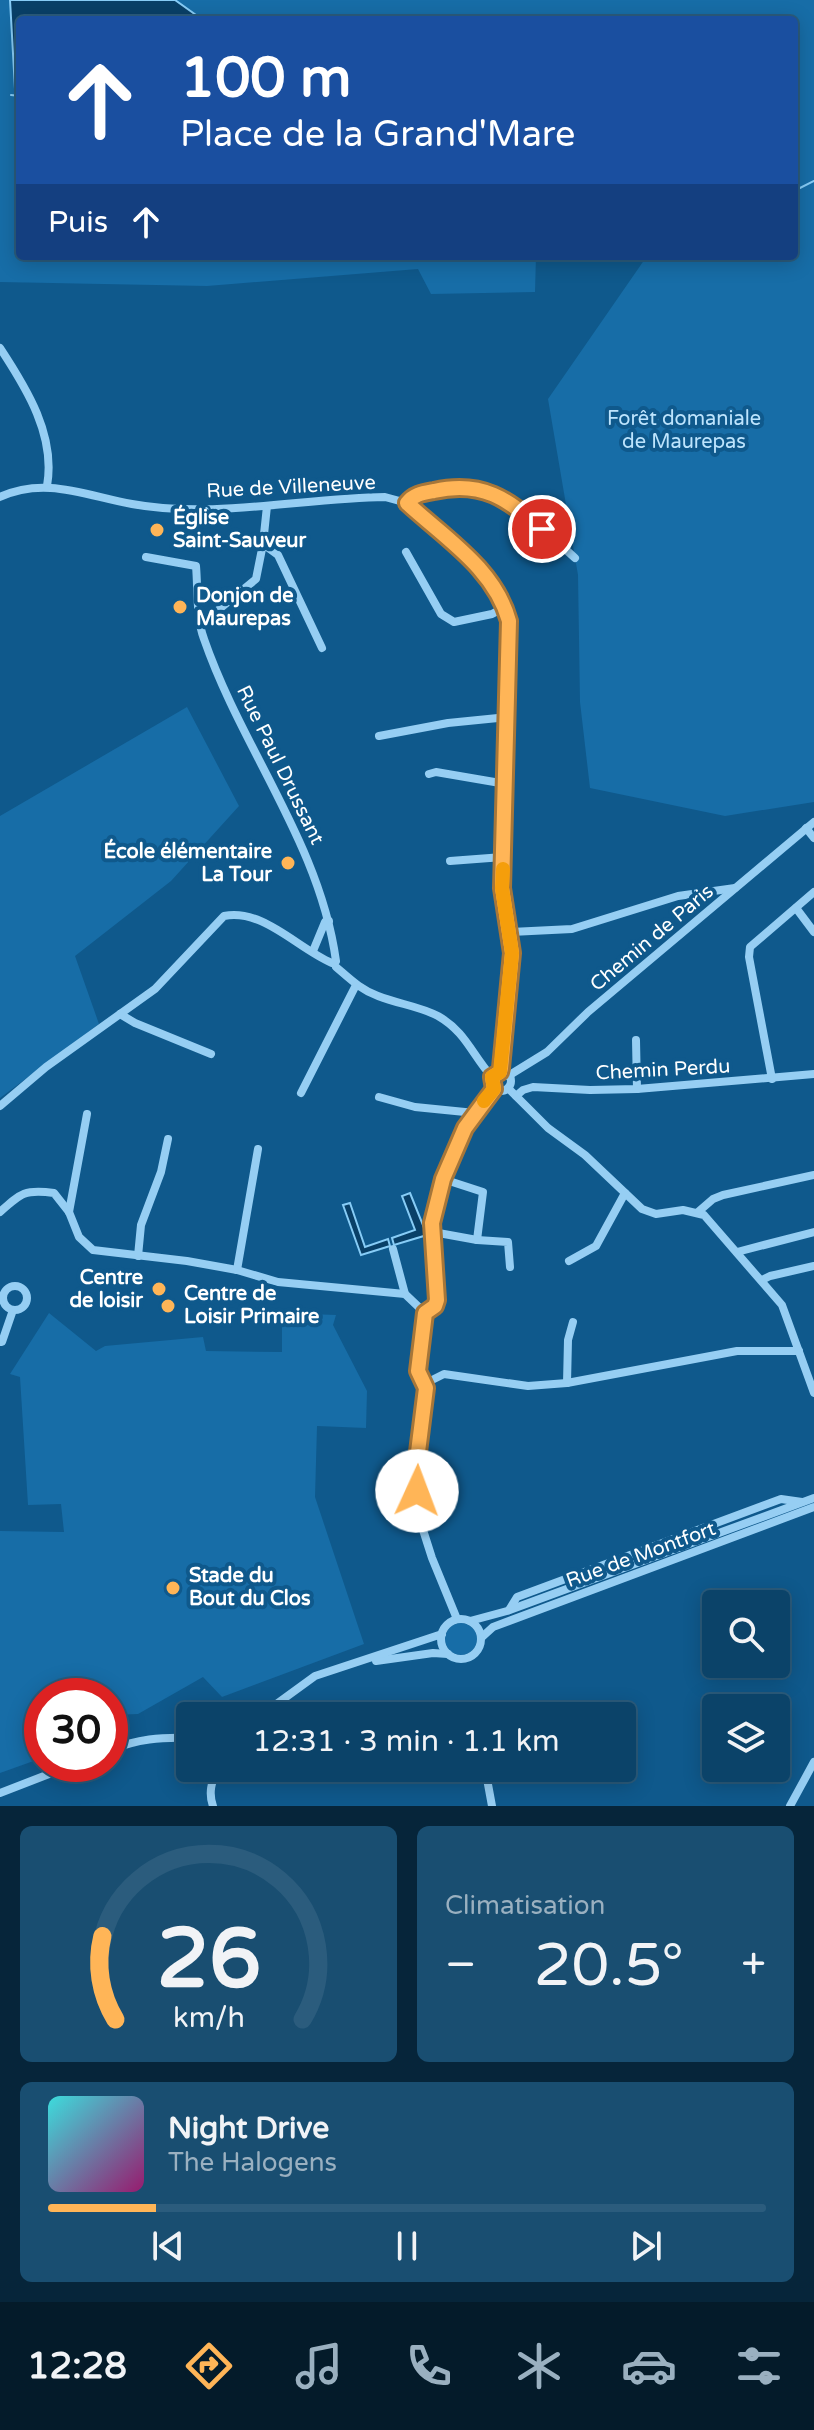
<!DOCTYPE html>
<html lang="fr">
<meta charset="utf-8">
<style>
:root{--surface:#0b4369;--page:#194e71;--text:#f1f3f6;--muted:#9ab0c0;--line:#2b5c7d;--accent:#ffb557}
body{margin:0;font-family:"Varela Round",sans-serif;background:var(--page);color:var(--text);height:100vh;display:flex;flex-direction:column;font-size:30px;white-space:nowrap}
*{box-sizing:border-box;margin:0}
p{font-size:26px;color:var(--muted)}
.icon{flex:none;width:44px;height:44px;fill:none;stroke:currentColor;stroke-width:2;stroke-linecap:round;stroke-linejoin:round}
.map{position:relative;height:1806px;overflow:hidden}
.sheet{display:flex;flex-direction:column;gap:20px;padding:20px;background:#06253a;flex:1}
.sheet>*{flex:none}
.banner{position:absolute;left:16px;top:16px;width:782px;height:244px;border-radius:8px;box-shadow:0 4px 20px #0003,0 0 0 2px var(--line);background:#1a4fa0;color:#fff;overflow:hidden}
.controls{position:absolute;left:702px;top:1590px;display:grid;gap:16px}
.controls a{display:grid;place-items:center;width:88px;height:88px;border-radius:8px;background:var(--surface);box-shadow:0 4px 20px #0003,0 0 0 2px var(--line);font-size:40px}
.speed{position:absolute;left:24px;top:1678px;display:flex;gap:16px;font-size:40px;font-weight:700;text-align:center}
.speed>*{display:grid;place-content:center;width:104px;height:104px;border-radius:50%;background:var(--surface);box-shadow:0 4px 20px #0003,0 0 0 2px var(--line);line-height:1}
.speed .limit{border:12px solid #d22;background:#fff;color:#111}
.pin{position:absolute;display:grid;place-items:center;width:68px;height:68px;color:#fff;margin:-34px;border:4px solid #fff;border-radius:50%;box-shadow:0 2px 8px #0007}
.me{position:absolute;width:88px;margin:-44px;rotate:2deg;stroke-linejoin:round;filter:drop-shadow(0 0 6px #0008)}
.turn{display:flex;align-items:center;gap:28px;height:168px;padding:0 32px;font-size:36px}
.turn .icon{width:104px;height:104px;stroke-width:2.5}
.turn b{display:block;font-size:56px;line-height:68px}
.then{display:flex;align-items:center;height:76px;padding:0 32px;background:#0003;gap:16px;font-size:30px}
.big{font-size:60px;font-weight:600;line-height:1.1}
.sheet .card{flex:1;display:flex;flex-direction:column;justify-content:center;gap:12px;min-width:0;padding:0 28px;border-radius:12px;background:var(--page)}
.sheet .dial{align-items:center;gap:0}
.dial svg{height:208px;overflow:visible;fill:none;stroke:var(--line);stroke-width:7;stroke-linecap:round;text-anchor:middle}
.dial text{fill:var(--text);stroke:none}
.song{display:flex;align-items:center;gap:24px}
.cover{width:96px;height:96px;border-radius:12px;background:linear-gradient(135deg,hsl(180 70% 55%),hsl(320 70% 35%))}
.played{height:8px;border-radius:4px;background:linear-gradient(90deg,var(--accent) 15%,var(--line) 15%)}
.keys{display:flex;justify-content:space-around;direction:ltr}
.heat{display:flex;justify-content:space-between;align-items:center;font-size:44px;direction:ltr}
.sheet .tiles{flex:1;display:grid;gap:20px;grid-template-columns:1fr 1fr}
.card:last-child{grid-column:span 2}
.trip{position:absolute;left:176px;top:1702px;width:460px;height:80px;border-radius:8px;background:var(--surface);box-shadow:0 4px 20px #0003,0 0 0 2px var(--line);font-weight:600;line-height:80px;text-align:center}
.tab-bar{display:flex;height:128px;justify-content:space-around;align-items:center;background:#041b2a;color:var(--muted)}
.tab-bar .icon{width:56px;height:56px}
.tab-bar .current{color:var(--accent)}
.tab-bar b{font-size:36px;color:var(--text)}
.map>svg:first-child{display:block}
.green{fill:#176da7}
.water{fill:#094068;stroke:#87ccf6;stroke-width:2}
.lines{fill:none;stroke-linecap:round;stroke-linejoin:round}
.stream{stroke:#87ccf6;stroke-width:2}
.minor{stroke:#96cef3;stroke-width:8}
.route-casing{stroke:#a67639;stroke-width:20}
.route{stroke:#ffb557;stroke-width:14}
.slow{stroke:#f59e0b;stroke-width:14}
.poi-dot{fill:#ffb557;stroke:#0f598c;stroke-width:3}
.labels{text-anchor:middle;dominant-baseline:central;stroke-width:8;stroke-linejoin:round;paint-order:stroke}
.park-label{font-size:20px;fill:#bde4fd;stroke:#0f598c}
.street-label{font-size:20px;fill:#fff;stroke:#0f598c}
.poi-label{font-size:20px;font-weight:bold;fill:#fff;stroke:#0f598c;text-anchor:start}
</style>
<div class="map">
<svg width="814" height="1806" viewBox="0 0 814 1806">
<rect width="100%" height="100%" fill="#0f598c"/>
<g class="green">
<polygon points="0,0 814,0 814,802 725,816 590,788 580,702 578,575 548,399 647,256 794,256 794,20 20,20 20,256 536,256 535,292 431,294 418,269 207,286 0,282"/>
<polygon points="187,707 239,806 171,881 75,956 99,1024 0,1098 0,816"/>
<polygon points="49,1313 96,1351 105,1346 203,1337 206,1351 282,1352 282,1313 336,1315 333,1325 367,1391 366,1428 317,1426 315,1497 364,1644 222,1697 203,1677 138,1714 113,1715 110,1720 110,1696 42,1696 42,1758 0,1773 0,1531 64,1532 61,1504 28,1505 20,1377 10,1374"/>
<circle cx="461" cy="1639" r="16"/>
</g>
<g class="water">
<polygon points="10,0 175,0 203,20 20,20 20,178"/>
<polygon points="410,1193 427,1235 394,1245 392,1238 415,1230 402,1196"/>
<polygon points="350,1203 365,1247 388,1239 390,1246 361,1255 343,1205"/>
</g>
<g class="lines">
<g class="stream">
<polyline points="11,95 20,96"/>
<polyline points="794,191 814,181"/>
</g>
<g class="minor">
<path d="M 0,348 C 27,389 56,436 47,486"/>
<path d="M 0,497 C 45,476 87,496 132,504 C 212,519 304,498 385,497 L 407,503 L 483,572 L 500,596 L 509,621 L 502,888 L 512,953 L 500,1072"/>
<path d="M 407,503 C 414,494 422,493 434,491 C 499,477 531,519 575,558"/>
<polyline points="263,544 278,555 322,648"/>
<polyline points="406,552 441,614 454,622 492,614 505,607"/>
<path d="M 146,557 L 196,566 C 198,589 196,618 204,639 C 242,749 320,844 336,961"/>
<polyline points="201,624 256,579 263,544 267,506"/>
<polyline points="379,736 448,723 508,717"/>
<polyline points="429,774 436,772 506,784"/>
<polyline points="806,828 814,838"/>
<polyline points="450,861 503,857"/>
<polyline points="796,908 814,932"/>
<polyline points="511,932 572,929 678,896 735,888"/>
<polyline points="313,951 325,922 329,921"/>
<path d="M 336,967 C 350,979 361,990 378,996 C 398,1004 419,1006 438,1016 C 466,1032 472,1055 492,1077"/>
<polyline points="120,1014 135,1023 211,1054"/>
<polyline points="636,1040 637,1089"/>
<circle cx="501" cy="1081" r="10"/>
<polyline points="508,1076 547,1052 588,1012 814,822"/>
<polyline points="772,1079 749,957 750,947 814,892"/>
<polyline points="508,1088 548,1128 585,1155 642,1209 656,1214 683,1210 704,1215 782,1305 814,1393"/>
<polyline points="301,1093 356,985"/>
<polyline points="516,1096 523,1090 533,1087 590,1090 637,1089 814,1074"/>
<polyline points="379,1097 415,1107 475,1113"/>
<path d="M 0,1106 L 46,1067 L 155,989 L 224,916 C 263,908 298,949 332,963"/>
<polyline points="443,1179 483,1192 477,1240"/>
<path d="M 0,1212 C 21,1193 25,1189 54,1193 L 69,1212 L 79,1237 L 93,1250 L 187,1261 L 237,1270 L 278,1282 L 405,1294 L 425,1313"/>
<polyline points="69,1212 87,1114"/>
<polyline points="698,1212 713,1199 723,1195 814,1175"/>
<polyline points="433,1232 477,1240 508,1242 510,1267"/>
<polyline points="393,1249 405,1294"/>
<polyline points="737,1252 814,1232"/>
<polyline points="138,1256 141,1225 161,1172 168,1139"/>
<polyline points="569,1261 596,1246 625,1193"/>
<polyline points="237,1270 258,1149"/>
<polyline points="762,1280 770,1276 814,1266"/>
<circle cx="15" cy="1298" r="12"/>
<polyline points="425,1313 435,1306 437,1300 432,1223 443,1179 465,1128 494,1089"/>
<polyline points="425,1313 418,1371 426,1383"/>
<polyline points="0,1342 2,1342 13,1310"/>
<polyline points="426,1383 444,1374 528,1386 567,1383 737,1351 799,1351"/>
<polyline points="426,1383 418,1452 416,1508 432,1558 457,1619"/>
<polyline points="567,1383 568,1340 573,1322"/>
<polyline points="509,1610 517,1597 781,1499 802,1502"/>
<circle cx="461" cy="1639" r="20"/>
<polyline points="470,1621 507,1611 814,1498"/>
<polyline points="482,1637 493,1627 814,1507"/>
<polyline points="376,1661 433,1653 448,1654"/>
<polyline points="260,1716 315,1676 442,1634"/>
<path d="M 110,1750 C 138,1739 160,1737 190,1738"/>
<polyline points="485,1768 492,1806"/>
<polyline points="0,1793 75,1764"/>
<path d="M 213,1806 C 208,1792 212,1782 217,1768"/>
<polyline points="790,1806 814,1762"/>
</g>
</g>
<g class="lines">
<defs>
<path id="route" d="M 417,1491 L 418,1452 L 426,1388 L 418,1371 L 425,1313 L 435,1306 L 437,1300 L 432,1223 L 443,1179 L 465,1128 L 494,1089 L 492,1077 L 500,1072 L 501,1068 L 512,953 L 502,888 L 509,621 C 495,569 445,538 407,503 C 414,494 423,493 434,491 C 482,480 508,499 542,529"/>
</defs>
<use href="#route" class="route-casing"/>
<use href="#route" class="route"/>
<polyline class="slow" points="484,1101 494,1089 492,1077 500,1072 512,953 502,888 503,869"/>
</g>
<g class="poi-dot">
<circle cx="157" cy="530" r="8"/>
<circle cx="180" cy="607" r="8"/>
<circle cx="288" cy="863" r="8"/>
<circle cx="159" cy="1289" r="8"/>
<circle cx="168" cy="1306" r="8"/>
<circle cx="173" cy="1588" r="8"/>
</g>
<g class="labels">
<g class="park-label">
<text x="684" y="419">Forêt domaniale<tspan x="684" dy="23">de Maurepas</tspan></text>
</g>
<g class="street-label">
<text transform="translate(291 487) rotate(-3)">Rue de Villeneuve</text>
<text transform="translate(280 765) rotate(64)">Rue Paul Drussant</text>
<text transform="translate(652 938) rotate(-40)">Chemin de Paris</text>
<text transform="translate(663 1070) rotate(-3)">Chemin Perdu</text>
<text transform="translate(641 1555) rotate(-20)">Rue de Montfort</text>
</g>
<g class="poi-label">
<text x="173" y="518">Église<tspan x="173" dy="23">Saint-Sauveur</tspan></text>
<text x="196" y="596">Donjon de<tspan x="196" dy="23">Maurepas</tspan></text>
<text x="272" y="852" text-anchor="end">École élémentaire<tspan x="272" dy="23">La Tour</tspan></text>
<text x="143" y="1278" text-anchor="end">Centre<tspan x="143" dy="23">de loisir</tspan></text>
<text x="184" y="1294">Centre de<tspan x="184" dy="23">Loisir Primaire</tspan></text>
<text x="189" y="1576">Stade du<tspan x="189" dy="23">Bout du Clos</tspan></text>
</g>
</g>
</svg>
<div class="controls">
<a><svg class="icon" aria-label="search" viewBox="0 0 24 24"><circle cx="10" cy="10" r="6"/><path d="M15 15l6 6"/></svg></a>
<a><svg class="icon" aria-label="layers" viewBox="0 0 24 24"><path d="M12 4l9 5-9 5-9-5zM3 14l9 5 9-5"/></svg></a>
</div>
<div class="speed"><div class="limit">30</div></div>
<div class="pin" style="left:542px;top:529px;background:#d93025"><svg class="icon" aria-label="arrive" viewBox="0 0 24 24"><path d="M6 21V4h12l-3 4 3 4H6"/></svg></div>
<svg class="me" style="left:417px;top:1491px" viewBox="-20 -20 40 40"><circle r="19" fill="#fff"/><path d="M0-13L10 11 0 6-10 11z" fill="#ffb557"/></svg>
<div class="trip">12:31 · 3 min · 1.1 km</div>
<div class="banner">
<div class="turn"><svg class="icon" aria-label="ahead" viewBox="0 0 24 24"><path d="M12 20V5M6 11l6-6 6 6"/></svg><div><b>100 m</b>Place de la Grand'Mare</div></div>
<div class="then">Puis<svg class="icon" aria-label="ahead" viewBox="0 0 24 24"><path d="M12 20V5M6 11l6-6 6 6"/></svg></div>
</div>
</div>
<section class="sheet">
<div class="tiles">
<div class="card dial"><svg viewBox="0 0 100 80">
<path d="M14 69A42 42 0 1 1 86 69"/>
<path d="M14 69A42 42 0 0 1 9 37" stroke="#ffb557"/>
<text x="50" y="56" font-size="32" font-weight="700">26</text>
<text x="50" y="72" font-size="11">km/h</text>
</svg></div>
<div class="card"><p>Climatisation</p>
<div class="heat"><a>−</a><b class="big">20.5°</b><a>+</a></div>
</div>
<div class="card">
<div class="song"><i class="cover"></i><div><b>Night Drive</b><p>The Halogens</p></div></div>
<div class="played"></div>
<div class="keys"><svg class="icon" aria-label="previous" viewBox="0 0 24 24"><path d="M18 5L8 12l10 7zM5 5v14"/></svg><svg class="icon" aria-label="pause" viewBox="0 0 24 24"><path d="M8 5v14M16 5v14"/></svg><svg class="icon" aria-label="next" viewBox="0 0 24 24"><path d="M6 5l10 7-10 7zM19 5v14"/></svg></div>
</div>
</div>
</section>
<nav class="tab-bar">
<b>12:28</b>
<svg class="icon current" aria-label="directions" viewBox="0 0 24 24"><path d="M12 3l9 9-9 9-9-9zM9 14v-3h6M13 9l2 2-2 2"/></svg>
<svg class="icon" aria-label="music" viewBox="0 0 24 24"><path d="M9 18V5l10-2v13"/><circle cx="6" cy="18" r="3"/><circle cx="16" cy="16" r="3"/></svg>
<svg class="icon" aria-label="phone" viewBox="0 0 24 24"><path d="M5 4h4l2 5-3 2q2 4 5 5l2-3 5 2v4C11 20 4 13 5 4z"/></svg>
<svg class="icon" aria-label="climate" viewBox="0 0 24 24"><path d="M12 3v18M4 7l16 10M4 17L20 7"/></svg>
<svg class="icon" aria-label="car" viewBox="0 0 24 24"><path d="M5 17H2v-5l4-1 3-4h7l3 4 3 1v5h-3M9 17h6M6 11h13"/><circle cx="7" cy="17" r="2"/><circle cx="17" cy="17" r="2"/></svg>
<svg class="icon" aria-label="filters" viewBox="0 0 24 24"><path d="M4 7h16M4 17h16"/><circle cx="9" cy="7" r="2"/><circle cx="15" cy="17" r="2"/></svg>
</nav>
